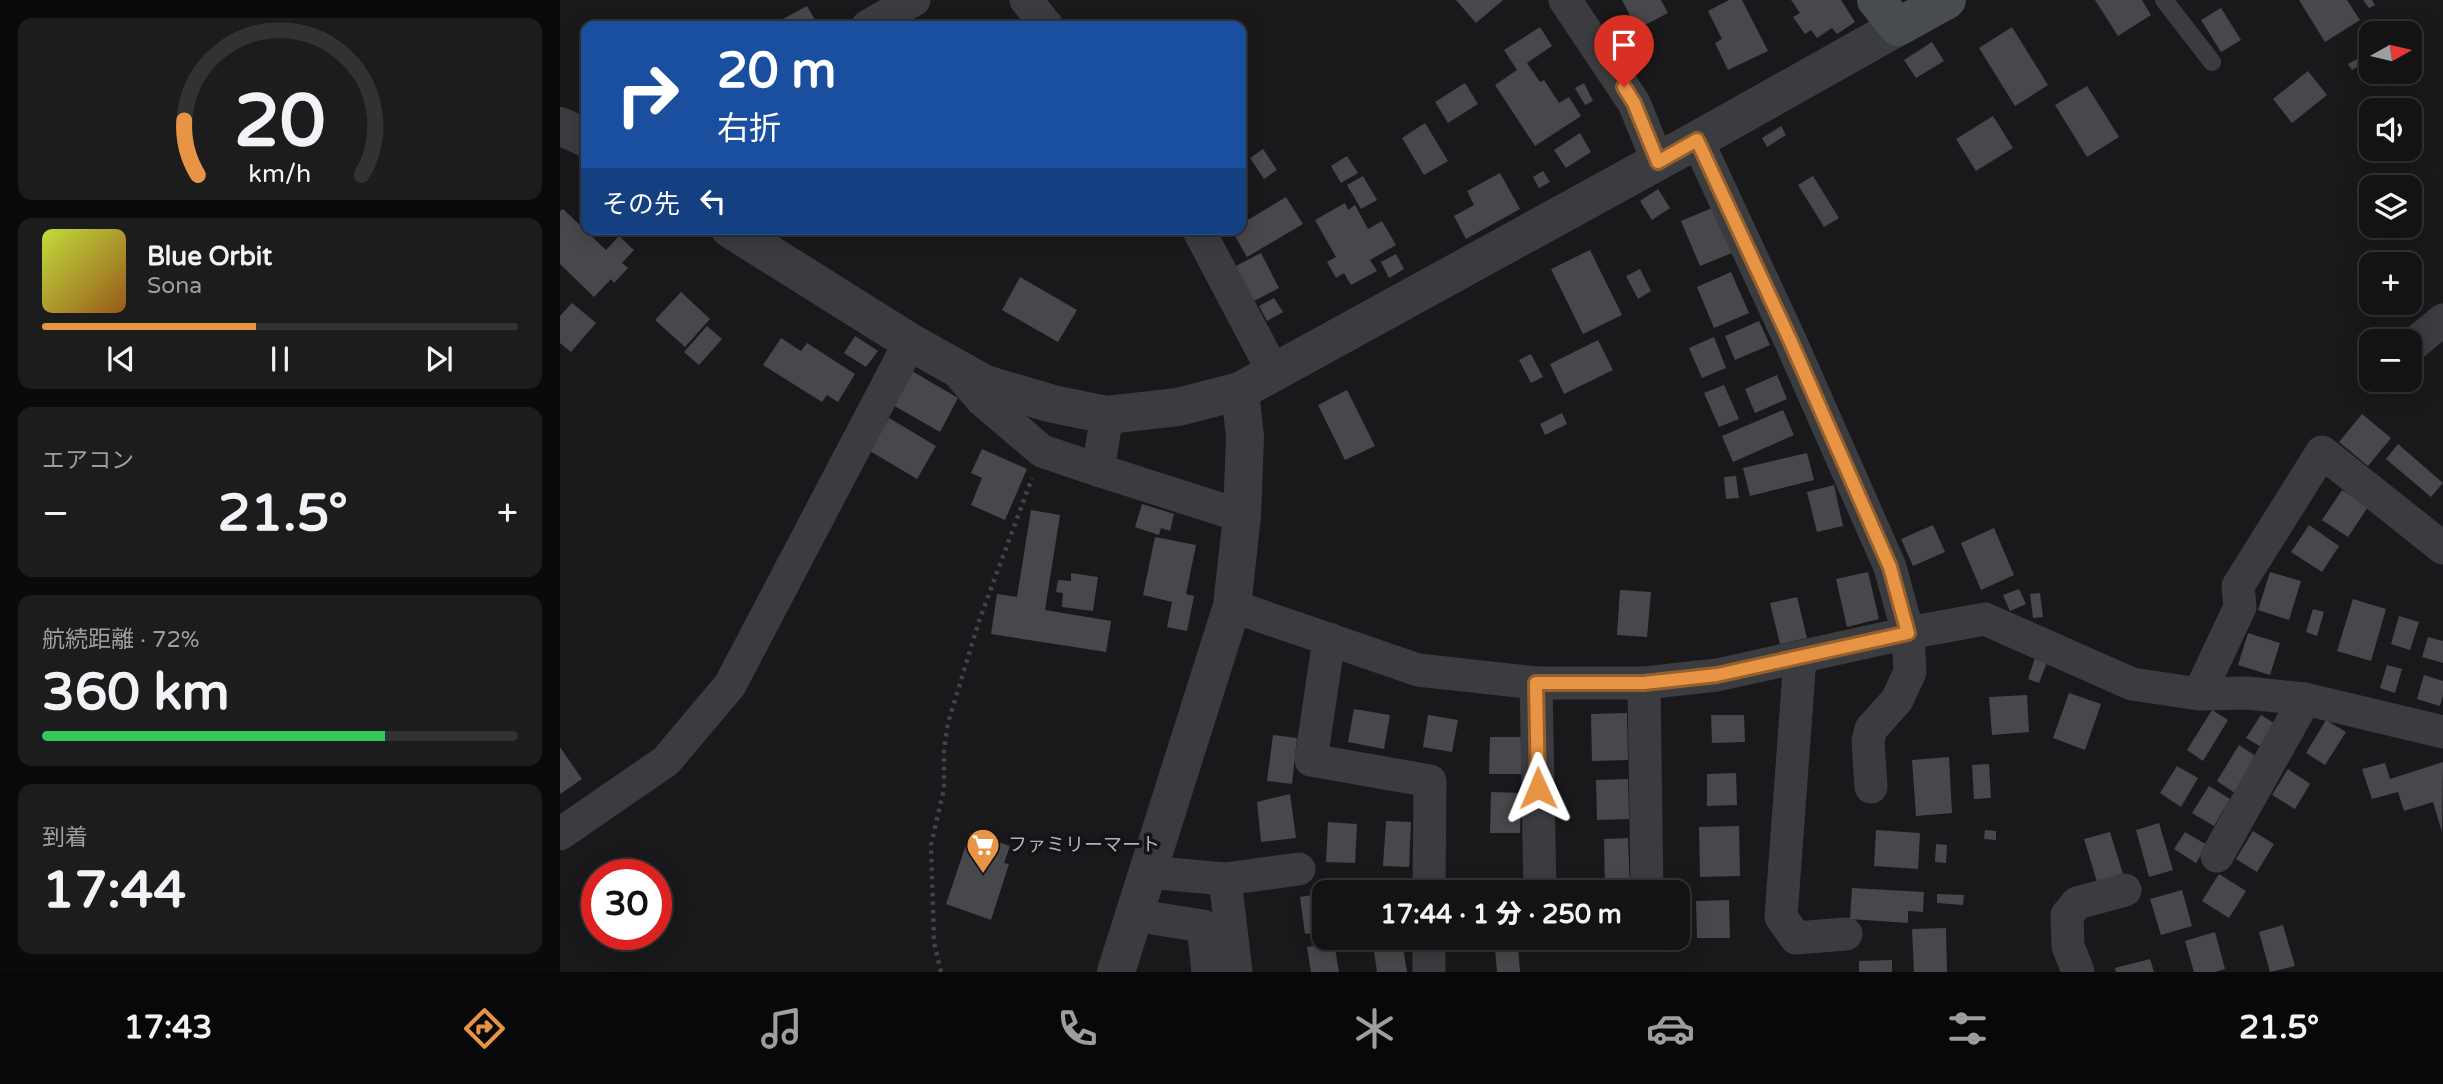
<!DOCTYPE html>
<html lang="ja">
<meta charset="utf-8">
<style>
:root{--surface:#131314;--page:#1c1c1d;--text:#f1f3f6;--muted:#9d9ea0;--line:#323234;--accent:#e79445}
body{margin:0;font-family:"Varela Round","Noto Sans JP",sans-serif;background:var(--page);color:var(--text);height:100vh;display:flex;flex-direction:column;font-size:26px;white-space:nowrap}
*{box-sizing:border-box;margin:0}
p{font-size:23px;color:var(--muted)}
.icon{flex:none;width:38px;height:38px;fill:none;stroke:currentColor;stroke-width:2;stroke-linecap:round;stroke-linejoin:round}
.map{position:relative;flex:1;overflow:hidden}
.panel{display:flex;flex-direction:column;gap:18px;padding:18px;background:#0a0a0b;width:560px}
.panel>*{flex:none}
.banner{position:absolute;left:21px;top:21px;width:665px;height:214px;border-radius:14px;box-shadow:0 4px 18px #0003,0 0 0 2px var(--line);background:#1a4fa0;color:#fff;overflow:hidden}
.needle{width:46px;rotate:82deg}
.buttons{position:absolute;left:1799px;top:21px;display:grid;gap:14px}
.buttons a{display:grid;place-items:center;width:63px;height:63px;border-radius:14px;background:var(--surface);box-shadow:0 4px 18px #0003,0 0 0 2px var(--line);font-size:35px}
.speed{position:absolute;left:21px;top:859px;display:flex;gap:14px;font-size:35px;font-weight:700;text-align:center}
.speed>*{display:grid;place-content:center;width:91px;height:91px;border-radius:50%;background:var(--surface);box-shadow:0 4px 18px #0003,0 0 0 2px var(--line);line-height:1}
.speed .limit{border:10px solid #d22;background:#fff;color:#111}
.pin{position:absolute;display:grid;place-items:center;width:60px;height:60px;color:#fff;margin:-72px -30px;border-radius:50% 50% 50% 0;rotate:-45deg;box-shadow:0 0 7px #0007}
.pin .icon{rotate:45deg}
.me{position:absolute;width:77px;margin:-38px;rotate:359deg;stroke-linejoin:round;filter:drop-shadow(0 0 5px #0008)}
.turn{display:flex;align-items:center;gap:24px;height:147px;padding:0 21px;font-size:32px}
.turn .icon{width:91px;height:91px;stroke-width:2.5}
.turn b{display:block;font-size:49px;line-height:60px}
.then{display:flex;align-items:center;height:66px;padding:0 21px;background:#0003;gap:14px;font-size:26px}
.big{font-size:52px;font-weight:800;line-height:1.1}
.panel .widget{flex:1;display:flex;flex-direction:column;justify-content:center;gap:10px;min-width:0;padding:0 24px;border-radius:14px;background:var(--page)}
.panel .dial{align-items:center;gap:0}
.dial svg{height:182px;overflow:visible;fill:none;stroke:var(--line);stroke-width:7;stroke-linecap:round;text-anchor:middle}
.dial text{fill:var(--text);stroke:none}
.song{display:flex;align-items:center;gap:21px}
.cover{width:84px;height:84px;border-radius:10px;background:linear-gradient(135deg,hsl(70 70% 55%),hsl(30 70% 35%))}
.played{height:7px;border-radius:4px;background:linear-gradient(90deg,var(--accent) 45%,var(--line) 45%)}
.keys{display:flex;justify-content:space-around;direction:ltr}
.heat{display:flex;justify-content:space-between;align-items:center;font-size:38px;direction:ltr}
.charge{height:10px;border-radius:5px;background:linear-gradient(90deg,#34c759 72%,var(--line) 0)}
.trip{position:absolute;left:752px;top:880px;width:378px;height:70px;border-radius:14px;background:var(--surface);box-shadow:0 4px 18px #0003,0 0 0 2px var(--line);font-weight:800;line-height:70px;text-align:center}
.menu{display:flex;height:112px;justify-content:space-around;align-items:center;background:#080808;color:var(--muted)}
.menu .icon{width:49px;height:49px}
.menu .on{color:var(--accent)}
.menu b{font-size:32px;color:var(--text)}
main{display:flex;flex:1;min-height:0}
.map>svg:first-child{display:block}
.building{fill:#46484b}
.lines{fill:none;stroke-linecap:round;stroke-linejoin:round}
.path{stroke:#404347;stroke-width:4.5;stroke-dasharray:3.5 5;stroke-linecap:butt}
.service{stroke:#3a3c40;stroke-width:18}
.minor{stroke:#3a3c40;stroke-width:33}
.tertiary{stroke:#3a3c40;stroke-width:38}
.secondary{stroke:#484b50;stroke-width:38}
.route-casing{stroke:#96602d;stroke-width:18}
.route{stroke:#e79445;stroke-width:12}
.labels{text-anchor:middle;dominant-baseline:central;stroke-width:7;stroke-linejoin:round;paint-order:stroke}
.poi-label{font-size:19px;fill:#acb3ba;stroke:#141416;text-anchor:start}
</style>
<main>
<section class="panel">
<div class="widget dial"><svg viewBox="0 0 100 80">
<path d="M14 69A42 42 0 1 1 86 69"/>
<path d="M14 69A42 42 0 0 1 8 45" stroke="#e79445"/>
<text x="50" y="56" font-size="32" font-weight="700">20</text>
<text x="50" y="72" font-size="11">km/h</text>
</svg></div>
<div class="widget">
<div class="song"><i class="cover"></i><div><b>Blue Orbit</b><p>Sona</p></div></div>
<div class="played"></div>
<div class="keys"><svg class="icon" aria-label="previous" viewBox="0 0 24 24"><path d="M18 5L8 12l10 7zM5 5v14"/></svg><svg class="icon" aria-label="pause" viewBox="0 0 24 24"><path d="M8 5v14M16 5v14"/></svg><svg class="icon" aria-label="next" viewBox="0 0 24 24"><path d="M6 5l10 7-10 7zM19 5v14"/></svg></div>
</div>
<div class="widget"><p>エアコン</p>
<div class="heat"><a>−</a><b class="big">21.5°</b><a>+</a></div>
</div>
<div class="widget"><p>航続距離 · 72%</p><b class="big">360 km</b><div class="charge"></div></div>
<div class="widget"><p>到着</p><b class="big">17:44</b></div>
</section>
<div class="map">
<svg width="1883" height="972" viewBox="0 0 1883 972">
<rect width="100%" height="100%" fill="#19191b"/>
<g class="building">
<polygon points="896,0 943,0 916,23"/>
<polygon points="1062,0 1101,0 1108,13 1077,29"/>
<polygon points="1169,0 1182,0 1208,51 1168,70 1155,43 1162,39 1148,11"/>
<polygon points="1231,0 1281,0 1295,22 1277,34 1272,28 1257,38 1251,30 1245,34 1233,17 1240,13"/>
<polygon points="1535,0 1582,0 1591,15 1558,36"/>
<polygon points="1739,0 1787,0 1800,20 1765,42"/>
<polygon points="1803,0 1812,0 1815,5 1809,8"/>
<polygon points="247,6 258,25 225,26 221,20"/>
<polygon points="1661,8 1681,40 1661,52 1641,20"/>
<polygon points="980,27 992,46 967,63 980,82 984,80 999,103 1009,97 1021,116 975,146 935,85 957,70 944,50"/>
<polygon points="1452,27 1488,85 1455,106 1419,48"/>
<polygon points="1372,42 1384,61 1356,78 1344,60"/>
<polygon points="1797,59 1801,65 1792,70 1788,64"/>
<polygon points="1748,71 1767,95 1732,123 1713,99"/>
<polygon points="905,83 918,104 888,123 875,102"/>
<polygon points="1024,83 1033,101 1025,105 1015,88"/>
<polygon points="1527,86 1559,137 1527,157 1495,105"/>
<polygon points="1433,116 1453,148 1416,171 1396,139"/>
<polygon points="865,123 888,161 864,175 842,138"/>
<polygon points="1221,126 1226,135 1207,147 1202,138"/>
<polygon points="1020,133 1031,152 1006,168 994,150"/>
<polygon points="703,149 717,170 704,179 690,158"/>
<polygon points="787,156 798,173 781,183 771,166"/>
<polygon points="983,171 990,182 979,188 973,177"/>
<polygon points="940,173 960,209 906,239 894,216 914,205 907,191"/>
<polygon points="803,176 817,200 801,209 787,185"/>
<polygon points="1253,176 1279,218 1264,227 1238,185"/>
<polygon points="1098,189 1110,208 1092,220 1080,201"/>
<polygon points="726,197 743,224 687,257 671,229 681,229 681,224"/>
<polygon points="785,203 788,210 795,205 808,229 822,221 836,245 810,260 817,271 791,285 784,273 776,278 767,262 776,257 755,220"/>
<polygon points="1152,208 1172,253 1140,266 1121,221"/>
<polygon points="3,209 46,250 59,236 74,250 62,263 68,268 54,283 51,279 34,297 0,264 0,211"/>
<polygon points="1030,250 1062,315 1023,334 991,269"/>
<polygon points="701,253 719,288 694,301 676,266"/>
<polygon points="836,254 844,269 829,278 821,262"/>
<polygon points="1080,269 1091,291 1078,299 1066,276"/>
<polygon points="1171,272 1189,313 1154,328 1137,287"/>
<polygon points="460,277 517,310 498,342 442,310"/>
<polygon points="121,292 150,319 125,347 95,320"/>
<polygon points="714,298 723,312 707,321 699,306"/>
<polygon points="12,303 36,323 11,352 0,343 0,316"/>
<polygon points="1199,321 1210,345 1175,360 1165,336"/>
<polygon points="147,326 162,339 139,365 124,352"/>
<polygon points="295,336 318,351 306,367 284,353"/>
<polygon points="1154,337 1166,368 1142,378 1129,348"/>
<polygon points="221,338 241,351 247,343 295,374 278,402 267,395 262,402 203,365"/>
<polygon points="1038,340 1053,370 1004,394 990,364"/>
<polygon points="971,354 983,377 971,383 959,360"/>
<polygon points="352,371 398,398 380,432 333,405"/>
<polygon points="1217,375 1227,399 1195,413 1185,389"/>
<polygon points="1164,385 1179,419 1159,427 1144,393"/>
<polygon points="787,390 815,446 785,460 758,405"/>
<polygon points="1223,410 1234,435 1173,462 1162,436"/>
<polygon points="1002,413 1007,424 985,435 980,424"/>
<polygon points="1802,414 1831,438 1808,466 1779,442"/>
<polygon points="329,418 376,446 357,479 310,451"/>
<polygon points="1838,444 1883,483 1871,497 1826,459"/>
<polygon points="422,449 467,469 445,520 411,505 422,478 411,473"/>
<polygon points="1247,453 1254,480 1190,496 1183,468"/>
<polygon points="1176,476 1179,498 1166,499 1164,477"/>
<polygon points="1274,485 1283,526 1257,532 1247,492"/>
<polygon points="1782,490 1808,507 1788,537 1762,520"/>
<polygon points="582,504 614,514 610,531 601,528 599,535 575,527"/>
<polygon points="471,510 500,515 485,610 551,621 546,652 431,634 437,594 457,597"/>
<polygon points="1373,525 1385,552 1353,566 1341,539"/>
<polygon points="1749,525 1779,546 1762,572 1731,552"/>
<polygon points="1434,528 1454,575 1421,590 1401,543"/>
<polygon points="595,537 636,545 626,594 634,596 627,631 607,627 612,602 583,595"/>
<polygon points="1308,572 1319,619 1287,627 1276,579"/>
<polygon points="1710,572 1741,581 1729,620 1698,610"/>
<polygon points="511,573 538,577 533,611 502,607 503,593 496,592 498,580 511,581"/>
<polygon points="1459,589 1466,604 1450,611 1443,595"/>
<polygon points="1060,590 1091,592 1087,637 1057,635"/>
<polygon points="1480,593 1483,617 1473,618 1470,594"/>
<polygon points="1237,597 1247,638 1220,644 1210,603"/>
<polygon points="1793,599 1826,609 1811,661 1777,651"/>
<polygon points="1753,609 1764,612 1757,636 1746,632"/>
<polygon points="1839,616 1859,622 1850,650 1831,644"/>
<polygon points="1688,633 1720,643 1710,675 1678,665"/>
<polygon points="1868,637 1883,641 1883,663 1862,657"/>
<polygon points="1475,658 1487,662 1479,683 1468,679"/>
<polygon points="1827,665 1842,669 1835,693 1820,688"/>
<polygon points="1864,675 1883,681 1883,695 1880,706 1857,699"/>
<polygon points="1509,693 1541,704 1525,750 1493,738"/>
<polygon points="1467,695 1469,732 1432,735 1429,697"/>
<polygon points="794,709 830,715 824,749 788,742"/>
<polygon points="1652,710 1668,720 1643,761 1627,750"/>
<polygon points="1067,713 1068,760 1032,761 1031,714"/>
<polygon points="868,715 898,720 892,752 863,747"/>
<polygon points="1151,715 1184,715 1185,742 1152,743"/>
<polygon points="1701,715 1717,725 1703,748 1686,738"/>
<polygon points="1766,720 1786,732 1765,765 1746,753"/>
<polygon points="713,735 737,738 732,784 707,781"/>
<polygon points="930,737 961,737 961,774 929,774"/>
<polygon points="1679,745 1697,757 1675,793 1657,781"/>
<polygon points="0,747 22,779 0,794"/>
<polygon points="1389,757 1392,813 1356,816 1352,760"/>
<polygon points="1883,762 1882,832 1873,802 1844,811 1838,792 1812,799 1802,769 1825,763 1830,779"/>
<polygon points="1429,764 1431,798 1414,799 1412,765"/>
<polygon points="1617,766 1638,778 1621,807 1600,793"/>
<polygon points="1728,769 1750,784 1735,809 1712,795"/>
<polygon points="1176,773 1177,805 1147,806 1147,774"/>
<polygon points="1068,779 1069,819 1037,820 1036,780"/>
<polygon points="1649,786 1670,799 1654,826 1632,813"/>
<polygon points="931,792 961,793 960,833 930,833"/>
<polygon points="730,794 736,838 701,842 697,802"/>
<polygon points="826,821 851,822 849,867 823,866"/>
<polygon points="768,822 797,824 795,863 766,862"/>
<polygon points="1599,823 1613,870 1589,877 1576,830"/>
<polygon points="1179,826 1180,876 1140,877 1139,827"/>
<polygon points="1316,830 1360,833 1358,869 1314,866"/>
<polygon points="1425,830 1436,831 1436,840 1424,839"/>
<polygon points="1693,831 1714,844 1697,872 1676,859"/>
<polygon points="1550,832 1563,874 1537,882 1524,839"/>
<polygon points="1625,832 1647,845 1636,863 1614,849"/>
<polygon points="410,833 450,846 444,863 449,864 431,920 386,904"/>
<polygon points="1068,838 1070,892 1045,892 1044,839"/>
<polygon points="1376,844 1387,845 1386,863 1375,862"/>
<polygon points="1659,874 1686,891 1669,918 1642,901"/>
<polygon points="805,878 840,879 839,892 804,892"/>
<polygon points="1292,888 1364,892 1363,912 1348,911 1348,923 1290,919"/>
<polygon points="1622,890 1632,926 1601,935 1590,899"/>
<polygon points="764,893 765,931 745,934 740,897"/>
<polygon points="1377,894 1404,895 1403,905 1377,903"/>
<polygon points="1169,900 1170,938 1137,938 1136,901"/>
<polygon points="1723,925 1735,966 1710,972 1699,932"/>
<polygon points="1386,928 1387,972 1354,972 1352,929"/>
<polygon points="1655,932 1665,969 1655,972 1634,972 1625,941"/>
<polygon points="1043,938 1069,938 1069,948 1043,949"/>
<polygon points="774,943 779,972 751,972 747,947"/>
<polygon points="958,946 960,972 937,972 935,948"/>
<polygon points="843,947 847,972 817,972 814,951"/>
<polygon points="1590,959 1594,972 1556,972 1555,968"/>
<polygon points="1332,960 1332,972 1299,972 1299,961"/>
</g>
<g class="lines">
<polyline class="path" points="381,972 374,942 371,845 384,789 384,749 388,723 419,621 472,478"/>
<polyline class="service" points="1604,0 1652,62"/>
<g class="minor">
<polyline points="466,0 487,26"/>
<polyline points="1005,0 1074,103 1098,162"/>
<polyline points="308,26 354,0"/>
<polyline points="1137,140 1230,340 1330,567 1348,633 1350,672 1337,700 1311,729 1308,741 1311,787"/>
<polyline points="638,229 714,373"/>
<polyline points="1850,347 1883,320"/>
<polyline points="398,372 422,400 482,451 538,470 547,415"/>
<polyline points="538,470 682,516"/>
<polyline points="672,606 858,670 976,683 1084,683 1157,675 1348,633 1425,619 1572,684 1639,694 1687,693 1745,699 1883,732"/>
<polyline points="769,639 751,760 870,781 869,892"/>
<polyline points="1240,658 1221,917 1236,938 1286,934"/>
<polyline points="976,683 980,892"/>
<polyline points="1084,683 1087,892"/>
<polyline points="1639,694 1680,607 1678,586 1762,452 1883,548"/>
<polyline points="0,834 106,761 170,685 350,342"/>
<polyline points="1657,856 1745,699"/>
<polyline points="587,872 665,879 739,869"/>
<polyline points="665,879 676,972"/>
<polyline points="573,915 643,926 648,972"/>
<polyline points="869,972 869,938"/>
<polyline points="1518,972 1508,946 1507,915 1517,903 1565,890"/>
</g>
<g class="tertiary">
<polyline points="0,126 26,138"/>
<polyline points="170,229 350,342 425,384 493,404 547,415 618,407 680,391 1137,140 1338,27"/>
<polyline points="556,972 672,606 682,516 685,436 680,391"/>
</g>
<polyline class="secondary" points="1316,0 1338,27 1387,0"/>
</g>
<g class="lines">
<defs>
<polyline id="route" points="978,788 976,683 1084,683 1157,675 1348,633 1330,567 1230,340 1137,140 1098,162 1074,103 1064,87"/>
</defs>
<use href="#route" class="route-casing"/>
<use href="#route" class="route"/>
</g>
<defs>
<symbol id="supermarket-pin" viewBox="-11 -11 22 30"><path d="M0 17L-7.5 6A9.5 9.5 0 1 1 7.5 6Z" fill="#e79445" stroke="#141416"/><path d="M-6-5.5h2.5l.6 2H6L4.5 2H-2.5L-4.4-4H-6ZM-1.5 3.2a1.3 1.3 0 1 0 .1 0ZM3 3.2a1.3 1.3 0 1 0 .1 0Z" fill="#fff"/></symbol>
</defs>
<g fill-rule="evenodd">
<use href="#supermarket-pin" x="404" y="826" width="38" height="52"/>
</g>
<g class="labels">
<g class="poi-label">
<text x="448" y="845">ファミリーマート</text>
</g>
</g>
</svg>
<div class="buttons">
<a><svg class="needle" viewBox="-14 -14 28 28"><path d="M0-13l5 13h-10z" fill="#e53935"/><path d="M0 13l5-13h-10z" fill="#9d9ea0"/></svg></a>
<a><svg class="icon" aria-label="sound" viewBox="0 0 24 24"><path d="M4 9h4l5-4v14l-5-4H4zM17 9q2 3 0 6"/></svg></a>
<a><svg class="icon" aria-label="layers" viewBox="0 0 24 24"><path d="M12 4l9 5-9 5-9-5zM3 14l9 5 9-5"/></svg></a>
<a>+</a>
<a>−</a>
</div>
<div class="speed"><div class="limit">30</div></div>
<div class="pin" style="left:1064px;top:87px;background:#d93025"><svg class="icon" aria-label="arrive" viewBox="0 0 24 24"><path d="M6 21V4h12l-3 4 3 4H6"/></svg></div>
<svg class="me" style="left:978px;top:788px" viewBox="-20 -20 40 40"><path d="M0-17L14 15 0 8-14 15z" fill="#e79445" stroke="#fff" stroke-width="4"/></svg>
<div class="trip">17:44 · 1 分 · 250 m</div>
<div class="banner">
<div class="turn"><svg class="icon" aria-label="right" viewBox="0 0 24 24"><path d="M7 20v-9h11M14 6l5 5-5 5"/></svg><div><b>20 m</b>右折</div></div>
<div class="then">その先<svg class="icon" aria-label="left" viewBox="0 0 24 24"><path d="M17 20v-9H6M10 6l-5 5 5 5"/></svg></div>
</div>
</div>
</main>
<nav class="menu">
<b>17:43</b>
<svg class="icon on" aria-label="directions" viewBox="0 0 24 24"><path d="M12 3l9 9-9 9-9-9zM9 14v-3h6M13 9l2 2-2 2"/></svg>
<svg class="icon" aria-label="music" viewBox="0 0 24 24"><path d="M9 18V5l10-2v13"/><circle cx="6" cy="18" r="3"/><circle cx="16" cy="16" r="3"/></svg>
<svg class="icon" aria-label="phone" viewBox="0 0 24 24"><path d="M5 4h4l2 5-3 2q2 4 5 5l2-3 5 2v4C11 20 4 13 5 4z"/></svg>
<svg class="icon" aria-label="climate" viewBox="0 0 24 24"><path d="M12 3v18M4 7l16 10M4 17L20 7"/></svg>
<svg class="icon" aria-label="car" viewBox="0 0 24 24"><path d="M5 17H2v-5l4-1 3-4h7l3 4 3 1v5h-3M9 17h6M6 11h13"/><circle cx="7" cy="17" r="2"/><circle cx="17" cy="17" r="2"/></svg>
<svg class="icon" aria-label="filters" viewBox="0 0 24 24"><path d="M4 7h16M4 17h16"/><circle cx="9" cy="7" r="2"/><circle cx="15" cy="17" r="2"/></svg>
<b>21.5°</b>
</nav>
